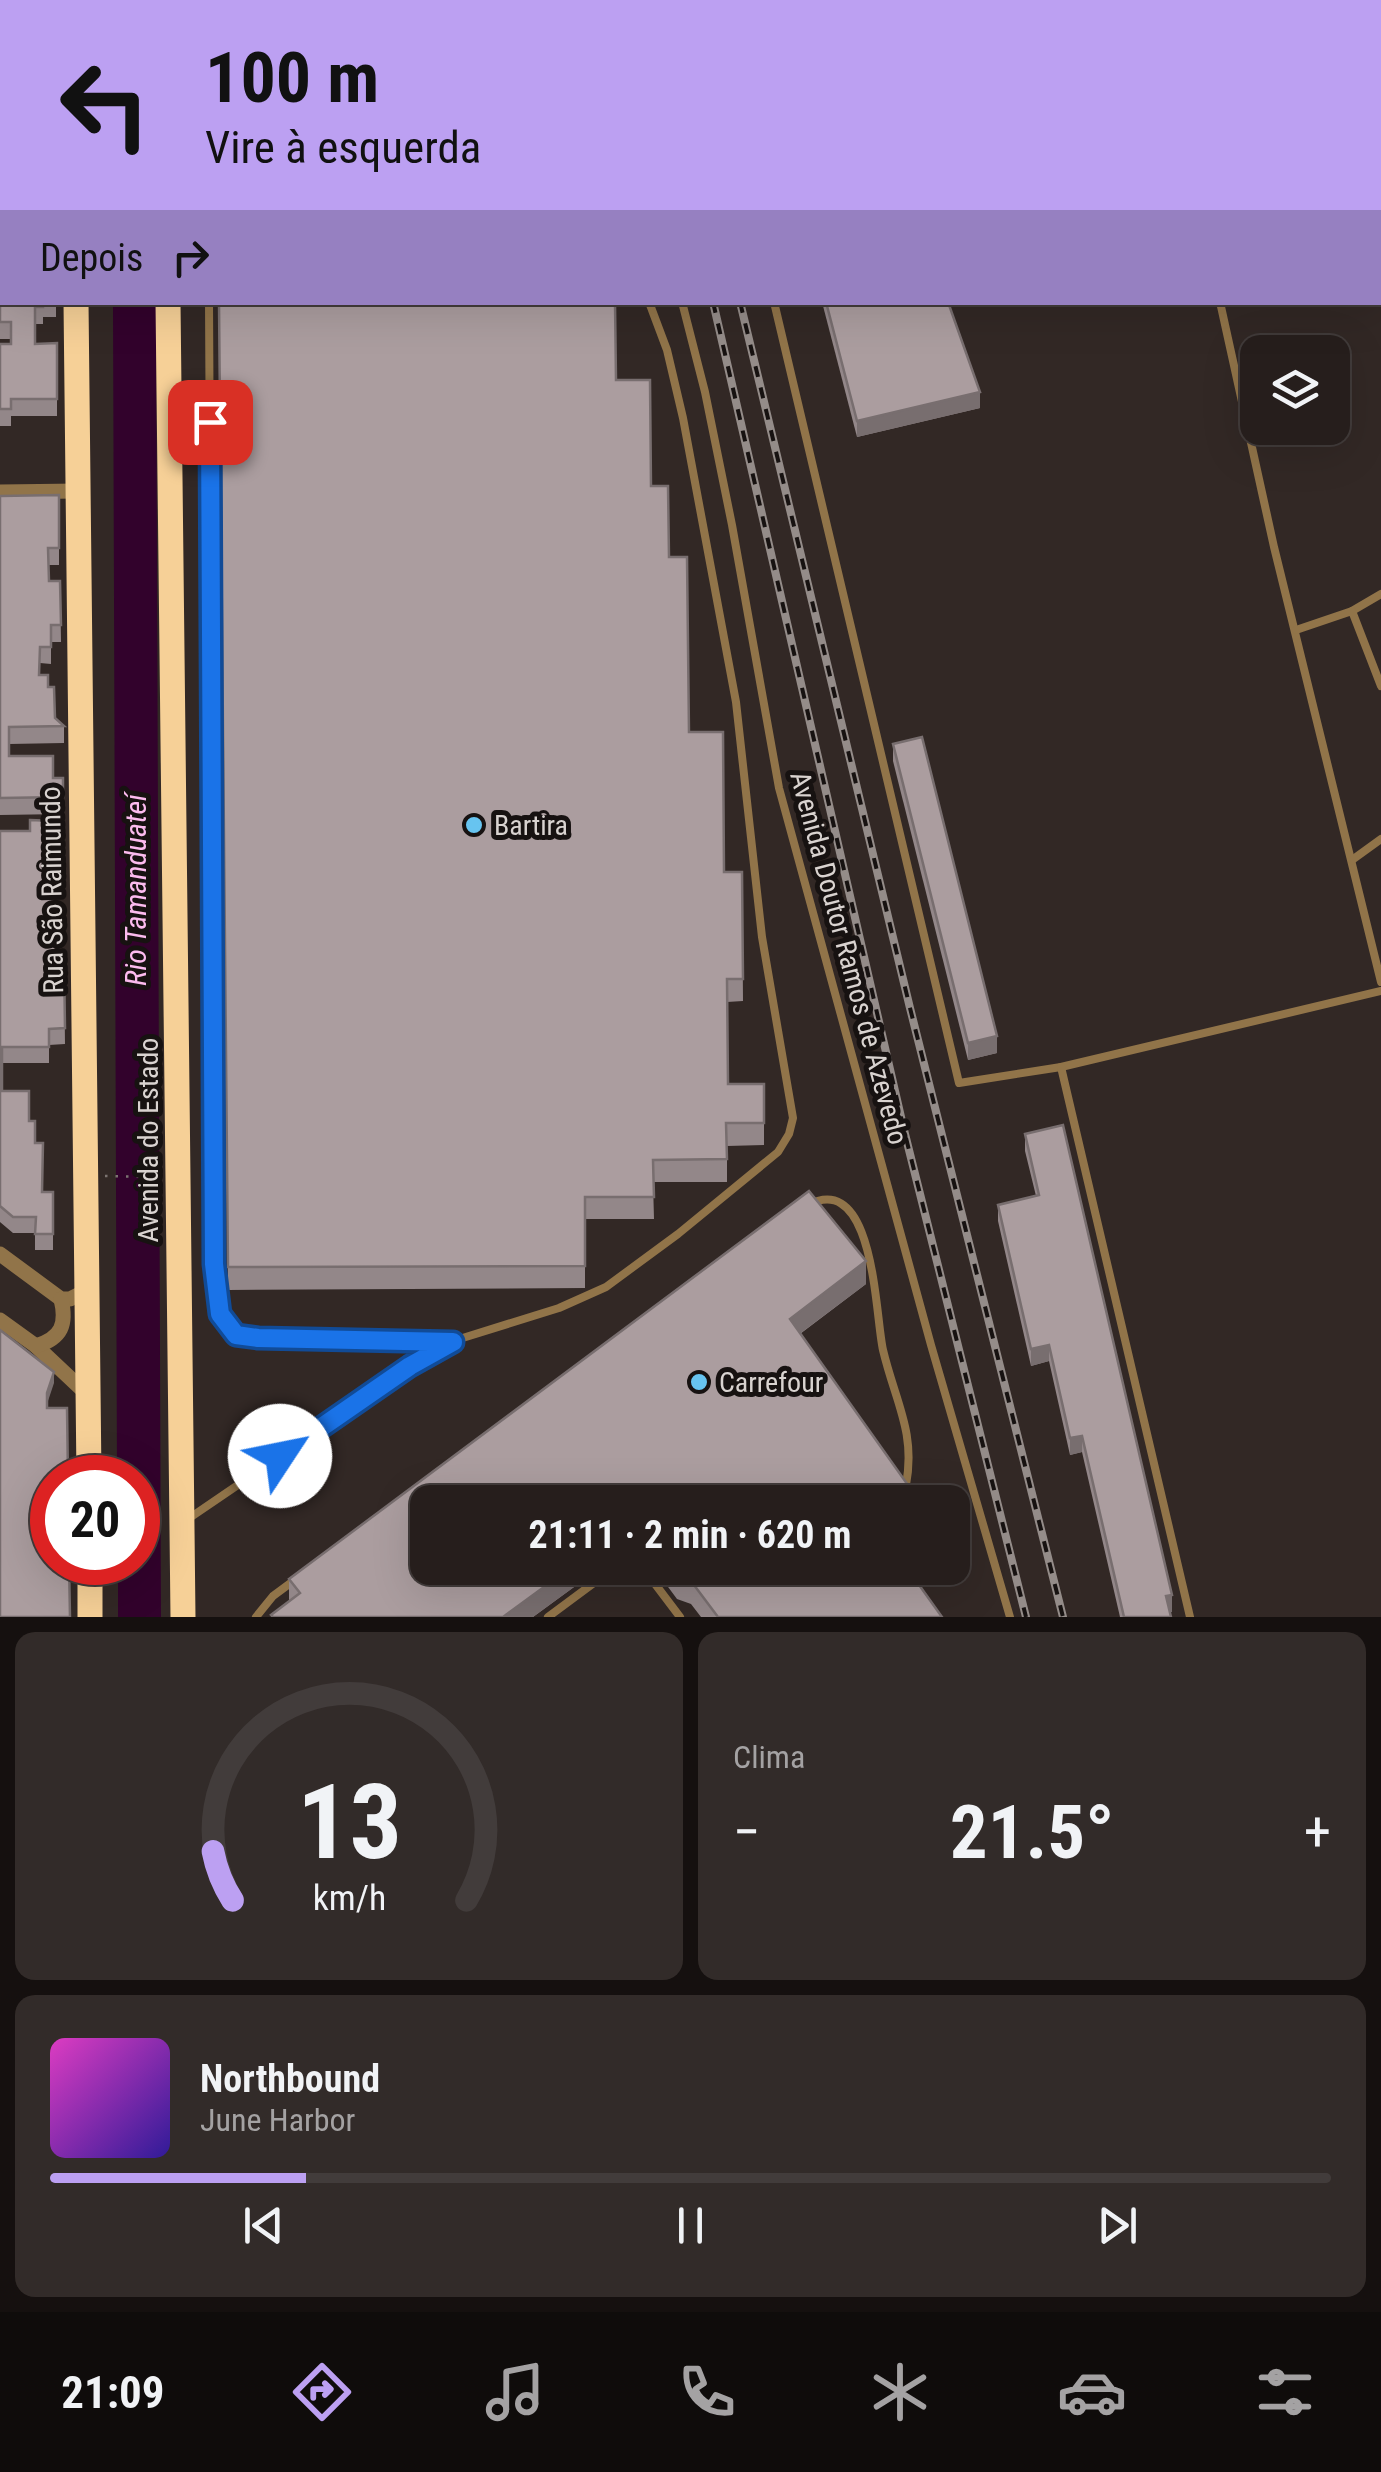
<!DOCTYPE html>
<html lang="pt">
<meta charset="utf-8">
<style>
:root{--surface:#261e1c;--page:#322b29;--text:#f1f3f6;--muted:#a4a2a3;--line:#423c3b;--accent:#bca0f2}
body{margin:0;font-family:"Roboto Condensed",sans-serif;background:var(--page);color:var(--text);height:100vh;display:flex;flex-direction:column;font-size:38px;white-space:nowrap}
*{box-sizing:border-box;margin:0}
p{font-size:32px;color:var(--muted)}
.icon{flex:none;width:55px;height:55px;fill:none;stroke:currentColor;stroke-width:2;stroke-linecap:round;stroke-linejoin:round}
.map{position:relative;height:1617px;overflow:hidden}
.sheet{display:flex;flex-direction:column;gap:15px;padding:15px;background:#15100f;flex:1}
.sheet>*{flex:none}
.top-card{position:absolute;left:0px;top:0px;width:1382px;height:305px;box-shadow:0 10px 40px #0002,0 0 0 2px var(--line);background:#bca0f2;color:#111;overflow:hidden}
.buttons{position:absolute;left:1240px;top:335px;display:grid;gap:20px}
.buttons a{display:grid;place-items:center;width:110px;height:110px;border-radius:20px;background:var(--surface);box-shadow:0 10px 40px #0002,0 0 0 2px var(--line);font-size:50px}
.speed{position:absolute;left:30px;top:1455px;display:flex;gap:20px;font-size:50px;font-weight:700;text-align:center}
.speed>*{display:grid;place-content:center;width:130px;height:130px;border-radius:50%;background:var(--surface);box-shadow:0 10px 40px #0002,0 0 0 2px var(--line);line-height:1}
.speed .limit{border:15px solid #d22;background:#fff;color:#111}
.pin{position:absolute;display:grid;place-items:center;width:85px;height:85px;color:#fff;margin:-42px;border-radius:20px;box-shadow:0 5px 15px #0006}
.me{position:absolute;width:110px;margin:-55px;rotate:56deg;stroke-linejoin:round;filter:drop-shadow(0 0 8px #0008)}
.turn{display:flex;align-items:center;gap:35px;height:210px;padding:0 40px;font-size:45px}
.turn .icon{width:130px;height:130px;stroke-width:2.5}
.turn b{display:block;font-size:70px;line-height:85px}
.then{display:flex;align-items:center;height:95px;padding:0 40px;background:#0003;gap:20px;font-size:38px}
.big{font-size:75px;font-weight:700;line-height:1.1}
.sheet .widget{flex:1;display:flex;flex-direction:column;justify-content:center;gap:15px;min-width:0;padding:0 35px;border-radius:20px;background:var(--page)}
.sheet .dial{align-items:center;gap:0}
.dial svg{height:260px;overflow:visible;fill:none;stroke:var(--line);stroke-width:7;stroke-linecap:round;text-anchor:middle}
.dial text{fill:var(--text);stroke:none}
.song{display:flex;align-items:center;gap:30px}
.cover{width:120px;height:120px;border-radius:15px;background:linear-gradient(135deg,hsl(310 70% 55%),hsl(250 70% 35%))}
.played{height:10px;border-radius:5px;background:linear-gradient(90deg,var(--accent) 20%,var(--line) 20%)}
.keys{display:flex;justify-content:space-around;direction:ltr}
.heat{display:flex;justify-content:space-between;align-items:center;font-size:55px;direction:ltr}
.sheet .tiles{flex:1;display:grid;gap:15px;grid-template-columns:1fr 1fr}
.widget:last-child{grid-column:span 2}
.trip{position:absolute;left:410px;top:1485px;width:560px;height:100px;border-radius:20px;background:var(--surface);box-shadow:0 10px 40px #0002,0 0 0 2px var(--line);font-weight:700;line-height:100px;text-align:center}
.dock{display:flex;height:160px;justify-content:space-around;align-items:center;background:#0f0c0b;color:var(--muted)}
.dock .icon{width:70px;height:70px}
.dock .active{color:var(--accent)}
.dock b{font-size:45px;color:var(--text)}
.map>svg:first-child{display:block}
.water{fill:#32022c}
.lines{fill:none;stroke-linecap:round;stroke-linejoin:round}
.path{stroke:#7c7471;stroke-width:2.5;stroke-dasharray:2.5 8;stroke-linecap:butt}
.service{stroke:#917449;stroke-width:8}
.minor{stroke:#917449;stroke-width:15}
.trunk{stroke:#f6d097;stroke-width:25}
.rail-casing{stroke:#948c89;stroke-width:8}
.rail{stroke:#171211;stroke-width:4;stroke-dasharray:11;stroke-linecap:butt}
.wall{fill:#938789}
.shaded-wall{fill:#786e6f}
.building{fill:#ab9d9f;stroke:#786e6f;stroke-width:2.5}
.route-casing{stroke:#114b97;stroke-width:25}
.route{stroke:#1a73e8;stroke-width:18}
.poi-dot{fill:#67c4f0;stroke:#171211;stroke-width:4}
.labels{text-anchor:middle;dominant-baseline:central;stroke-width:10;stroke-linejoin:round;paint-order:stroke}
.poi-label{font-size:28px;fill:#d9d3d0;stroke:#171211;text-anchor:start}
.street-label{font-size:28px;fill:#d9d3d0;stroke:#171211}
.water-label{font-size:30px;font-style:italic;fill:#fbbbee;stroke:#171211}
</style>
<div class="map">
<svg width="1381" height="1617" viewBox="0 0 1381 1617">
<rect width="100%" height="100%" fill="#322825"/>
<polygon class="water" points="113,303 156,303 161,1617 118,1617 118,1563 138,1562 138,1478 117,1477"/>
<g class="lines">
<polyline class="path" points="105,1176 157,1177"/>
<g class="service">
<polyline points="239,0 240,2"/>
<polyline points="329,0 331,2"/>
<polyline points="703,0 704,2"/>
<polyline points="1143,0 1144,2"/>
<polyline points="421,2 425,0"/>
<path d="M 209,302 L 214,1209 C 214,1251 205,1303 236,1335 L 258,1338 L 452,1341"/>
<polyline points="682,302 705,392 732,525 779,788 931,1345 1010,1617"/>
<polyline points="774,302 959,1083 1061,1067 1381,991"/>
<polyline points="1220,302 1274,547 1381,982"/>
<polyline points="1352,611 1381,594"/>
<polyline points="1296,630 1352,611 1381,686"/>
<polyline points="1352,860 1381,839"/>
<polyline points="1061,1067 1190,1617"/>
<path d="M 808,1205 C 875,1170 875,1315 883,1350 C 895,1401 916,1432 906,1485"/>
<polyline points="188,1519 411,1367 453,1341 559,1308 606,1287 678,1234 778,1152 789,1134 793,1118 762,937 736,702 683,418 667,350 649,302"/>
<polyline points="643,1568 680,1617"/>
<polyline points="256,1617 273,1596 296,1579"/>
<polyline points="548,1617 614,1568"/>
</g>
<g class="minor">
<polyline points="1290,2 1294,0"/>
<polyline points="0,492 78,491"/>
<polyline points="0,1254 61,1299 70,1299 86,1291"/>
<polyline points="0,1320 36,1346 88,1395"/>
<path d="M 36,1346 C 62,1338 67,1324 61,1299"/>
</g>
<g class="trunk">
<polyline points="69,0 69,2"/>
<polyline points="156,0 157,2"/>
<polyline points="76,302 89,1478"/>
<polyline points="168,302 183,1617"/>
<polyline points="90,1562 90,1617"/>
</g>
<defs>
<g id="rail">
<polyline points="634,0 635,2"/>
<polyline points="652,0 652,2"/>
<polyline points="668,0 669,2"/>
<polyline points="713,302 904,1130 1026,1617"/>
<polyline points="740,302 910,1008 1063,1617"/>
</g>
</defs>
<use href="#rail" class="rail-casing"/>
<use href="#rail" class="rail"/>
</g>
<g class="wall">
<polygon points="0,0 2,2 2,58 0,58"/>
<polygon points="0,118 2,302 56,302 56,317 43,317 43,324 35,324 35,344 57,343 57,416 11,416 11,426 0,426 0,344 11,344 11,339 0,339"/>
<polygon points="219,302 616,380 651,486 669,557 689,732 724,872 742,872 743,1001 727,1002 728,1084 764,1084 764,1145 727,1146 727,1182 653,1182 654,1219 585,1219 585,1288 228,1290"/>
<polygon points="822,302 948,302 980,408 857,437"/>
<polygon points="59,495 59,565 49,565 49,581 60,581 61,642 51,642 51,664 40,663 40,675 48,687 55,718 64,726 64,743 9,744 9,756 53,778 63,778 63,814 0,815 0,496"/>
<polygon points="893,744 997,1053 968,1060 893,761"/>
<polygon points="63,830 64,898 52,898 57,960 64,960 65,1044 49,1045 49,1063 2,1063 2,1091 29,1121 35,1143 42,1192 53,1192 53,1250 35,1250 35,1233 13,1233 0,1222 0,831"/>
<polygon points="1025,1134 1172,1612 1170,1612 1171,1617 1120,1617 1082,1452 1070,1455 1049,1361 1031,1366 998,1221 998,1205 1036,1196 1025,1151"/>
<polygon points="809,1191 866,1261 866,1284 800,1334 920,1502 428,1502 428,1568 600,1568 533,1617 271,1617 271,1615 289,1601 289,1579"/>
<polygon points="654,1568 907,1568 942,1617 701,1617 691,1604 677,1599"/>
</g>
<g class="shaded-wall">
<polygon points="1333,0 1358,0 1354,2 1330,2"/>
<polygon points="980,392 980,408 857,437 857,421"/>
<polygon points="997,1036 997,1053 968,1060 968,1043"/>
<polygon points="866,1261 866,1284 790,1341 790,1319"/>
<polygon points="1049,1345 1049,1361 1031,1366 1031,1349"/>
<polygon points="54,1372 54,1383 47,1404 47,1393"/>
<polygon points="1082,1436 1082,1452 1070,1455 1070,1438"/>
<polygon points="570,1568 600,1568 533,1617 503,1617"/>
<polygon points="1172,1595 1172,1612 1166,1613 1166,1596"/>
</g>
<g class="building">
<polygon points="0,0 40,0 40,2 2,2 2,40 0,41"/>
<polygon points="747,0 1128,0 1128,2 748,2"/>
<polygon points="0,118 2,118 2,302 43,302 43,307 35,307 35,344 57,343 57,399 11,399 11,409 0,409 0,344 11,344 11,322 0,322"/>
<polygon points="219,302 615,302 616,380 650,380 651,486 668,486 669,557 687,557 689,732 723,732 724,872 742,872 743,979 727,979 728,1084 764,1084 764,1123 726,1123 727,1159 653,1160 654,1197 585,1197 585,1266 228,1267"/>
<polygon points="826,302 948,302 980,392 857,421"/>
<polygon points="59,495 59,548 48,548 49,581 60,581 61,625 51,625 51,647 40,647 39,675 48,675 48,687 54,687 55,718 64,726 9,727 9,756 53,756 53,778 63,778 63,797 0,798 0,496"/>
<polygon points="922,737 997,1036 968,1043 893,744"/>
<polygon points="30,820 54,821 54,830 63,830 64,882 52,882 52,895 57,960 64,960 65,1028 49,1029 49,1047 2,1047 2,1091 29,1091 29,1121 35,1121 35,1143 43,1143 42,1192 53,1192 53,1234 35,1234 36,1217 13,1217 0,1206 0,831 30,831"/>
<polygon points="1063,1125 1172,1595 1166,1596 1171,1617 1124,1617 1082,1436 1070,1438 1049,1345 1031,1349 998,1205 1039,1195 1025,1134"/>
<polygon points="809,1191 866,1261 790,1319 920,1502 428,1502 428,1568 570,1568 503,1617 273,1617 271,1615 300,1593 289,1579"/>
<polygon points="0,1330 54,1372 47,1393 47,1408 67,1408 68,1478 52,1478 52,1562 69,1562 70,1617 0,1617"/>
<polygon points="671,1568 907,1568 942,1617 718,1617 691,1581 677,1576"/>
</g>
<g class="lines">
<defs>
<polyline id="route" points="210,422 214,1264 220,1314 236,1335 258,1338 453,1342 410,1366 280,1456"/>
</defs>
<use href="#route" class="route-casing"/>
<use href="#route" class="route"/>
</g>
<g class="poi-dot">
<circle cx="474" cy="825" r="10"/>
<circle cx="699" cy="1382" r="10"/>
</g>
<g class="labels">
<g class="poi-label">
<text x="494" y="825">Bartira</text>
<text x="719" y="1382">Carrefour</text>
</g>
<g class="street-label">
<text transform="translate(52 890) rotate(-91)">Rua São Raimundo</text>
<text transform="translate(849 958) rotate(75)">Avenida Doutor Ramos de Azevedo</text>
<text transform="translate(148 1140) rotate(-90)">Avenida do Estado</text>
</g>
<g class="water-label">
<text transform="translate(135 890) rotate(-90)">Rio Tamanduateí</text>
</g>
</g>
</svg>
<div class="buttons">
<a><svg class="icon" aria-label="layers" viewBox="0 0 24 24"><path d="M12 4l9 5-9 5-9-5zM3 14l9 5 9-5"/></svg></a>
</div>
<div class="speed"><div class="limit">20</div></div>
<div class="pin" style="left:210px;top:422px;background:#d93025"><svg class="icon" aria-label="arrive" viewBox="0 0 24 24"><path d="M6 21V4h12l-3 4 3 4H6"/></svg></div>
<svg class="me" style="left:280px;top:1456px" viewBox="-20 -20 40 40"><circle r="19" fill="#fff"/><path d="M0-13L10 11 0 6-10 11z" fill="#1a73e8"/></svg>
<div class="trip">21:11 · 2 min · 620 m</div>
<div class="top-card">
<div class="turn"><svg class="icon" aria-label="left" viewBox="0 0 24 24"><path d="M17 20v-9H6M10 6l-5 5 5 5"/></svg><div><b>100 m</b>Vire à esquerda</div></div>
<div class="then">Depois<svg class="icon" aria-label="right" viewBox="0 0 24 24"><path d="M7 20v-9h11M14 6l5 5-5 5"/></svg></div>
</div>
</div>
<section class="sheet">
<div class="tiles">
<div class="widget dial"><svg viewBox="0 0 100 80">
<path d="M14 69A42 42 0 1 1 86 69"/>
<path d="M14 69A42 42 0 0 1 8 54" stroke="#bca0f2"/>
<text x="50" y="56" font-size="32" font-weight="700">13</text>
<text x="50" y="72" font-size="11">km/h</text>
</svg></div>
<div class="widget"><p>Clima</p>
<div class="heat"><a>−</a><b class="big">21.5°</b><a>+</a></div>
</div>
<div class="widget">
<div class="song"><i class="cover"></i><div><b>Northbound</b><p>June Harbor</p></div></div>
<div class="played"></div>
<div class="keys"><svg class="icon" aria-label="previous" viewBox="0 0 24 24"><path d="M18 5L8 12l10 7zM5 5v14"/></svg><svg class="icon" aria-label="pause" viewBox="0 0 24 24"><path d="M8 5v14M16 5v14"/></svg><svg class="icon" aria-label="next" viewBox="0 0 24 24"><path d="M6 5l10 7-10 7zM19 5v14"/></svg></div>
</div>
</div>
</section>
<nav class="dock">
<b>21:09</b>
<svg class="icon active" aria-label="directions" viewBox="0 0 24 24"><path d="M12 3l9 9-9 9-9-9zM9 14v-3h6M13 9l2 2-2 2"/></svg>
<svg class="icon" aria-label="music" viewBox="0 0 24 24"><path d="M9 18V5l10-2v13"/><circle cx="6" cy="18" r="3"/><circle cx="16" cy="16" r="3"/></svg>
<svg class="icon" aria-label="phone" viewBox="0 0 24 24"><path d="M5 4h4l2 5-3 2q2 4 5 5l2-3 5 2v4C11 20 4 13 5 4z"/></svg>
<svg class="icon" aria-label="climate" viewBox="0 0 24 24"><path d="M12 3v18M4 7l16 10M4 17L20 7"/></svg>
<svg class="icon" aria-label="car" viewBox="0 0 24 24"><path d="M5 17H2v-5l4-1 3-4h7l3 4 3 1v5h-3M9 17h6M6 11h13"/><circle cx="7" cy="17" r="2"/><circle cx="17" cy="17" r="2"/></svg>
<svg class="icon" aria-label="filters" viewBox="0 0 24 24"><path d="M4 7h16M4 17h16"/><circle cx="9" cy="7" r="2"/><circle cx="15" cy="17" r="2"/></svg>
</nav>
